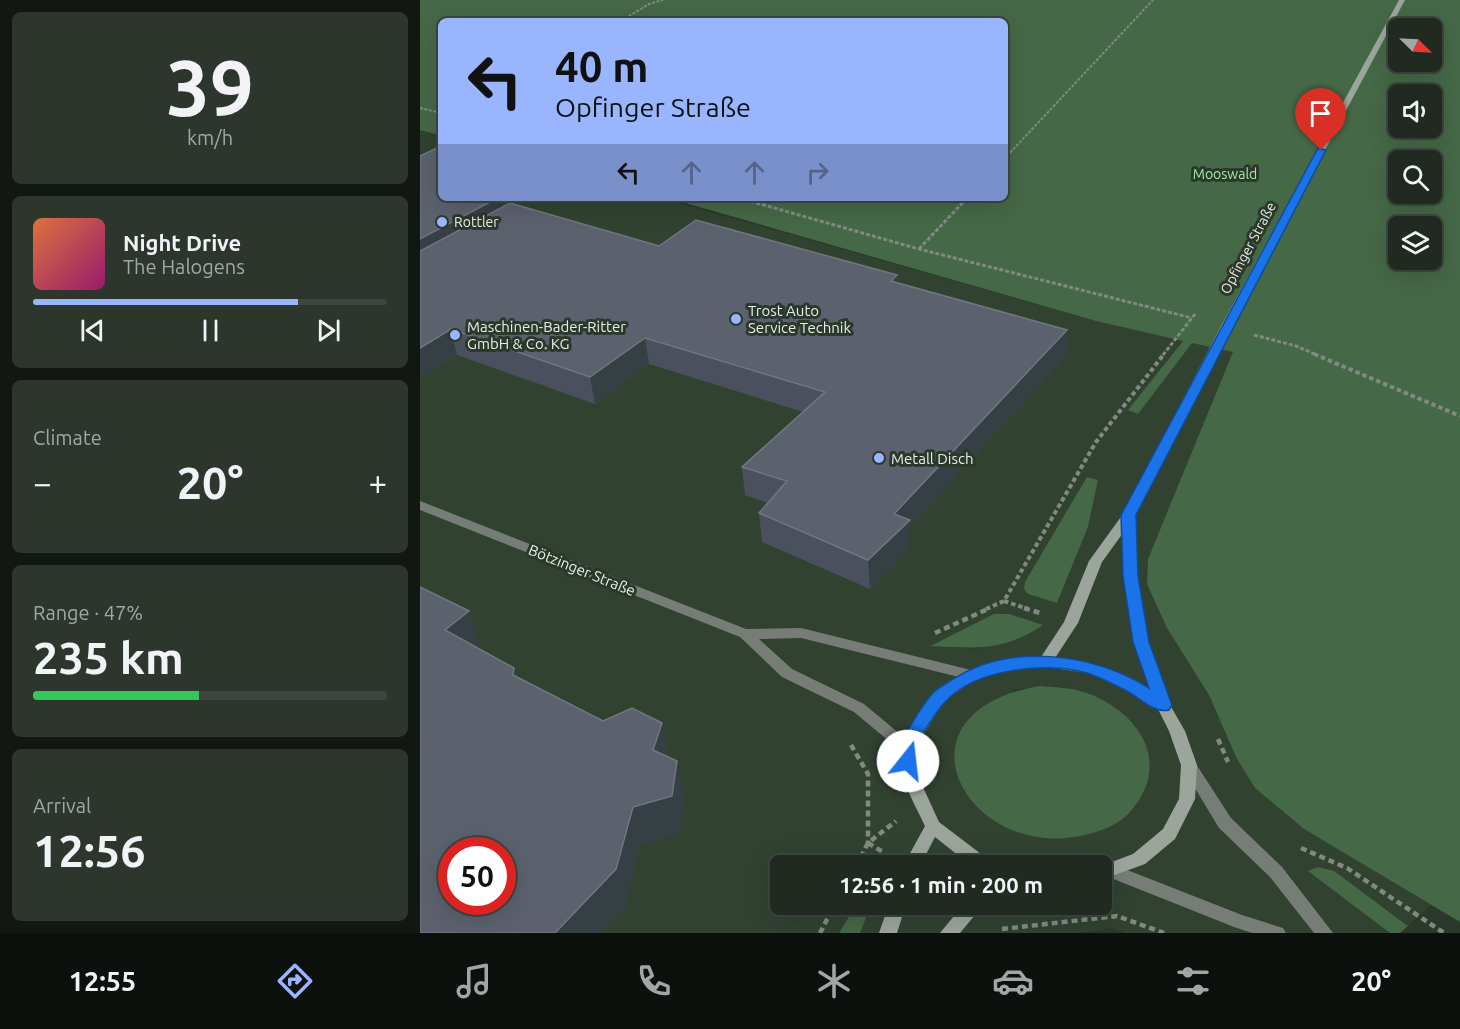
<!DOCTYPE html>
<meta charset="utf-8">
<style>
:root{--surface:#202a20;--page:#2d362d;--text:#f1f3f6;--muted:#a2a7a5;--line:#3d463e;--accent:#99b5fd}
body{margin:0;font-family:Ubuntu,sans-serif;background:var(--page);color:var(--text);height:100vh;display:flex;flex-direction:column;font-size:22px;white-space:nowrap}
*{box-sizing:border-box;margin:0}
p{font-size:20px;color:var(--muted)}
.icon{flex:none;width:33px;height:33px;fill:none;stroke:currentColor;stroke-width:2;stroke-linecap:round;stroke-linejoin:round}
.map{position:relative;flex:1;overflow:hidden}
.sheet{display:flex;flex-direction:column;gap:12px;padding:12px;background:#121712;width:420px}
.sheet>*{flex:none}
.guide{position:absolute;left:18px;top:18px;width:570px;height:183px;border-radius:9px;box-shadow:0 6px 24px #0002,0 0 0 2px var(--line);background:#99b5fd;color:#111;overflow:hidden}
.needle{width:39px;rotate:114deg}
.controls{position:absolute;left:968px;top:18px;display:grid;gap:12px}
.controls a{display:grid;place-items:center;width:54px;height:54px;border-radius:9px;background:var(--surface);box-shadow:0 6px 24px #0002,0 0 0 2px var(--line);font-size:30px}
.speed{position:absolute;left:18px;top:837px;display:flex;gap:12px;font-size:30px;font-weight:700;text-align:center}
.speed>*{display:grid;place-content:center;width:78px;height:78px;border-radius:50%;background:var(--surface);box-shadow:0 6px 24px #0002,0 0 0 2px var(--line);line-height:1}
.speed .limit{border:9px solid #d22;background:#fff;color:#111}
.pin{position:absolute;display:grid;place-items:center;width:51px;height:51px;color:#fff;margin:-62px -26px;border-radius:50% 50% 50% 0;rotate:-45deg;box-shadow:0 0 6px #0007}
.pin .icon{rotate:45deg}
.me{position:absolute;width:66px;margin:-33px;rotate:16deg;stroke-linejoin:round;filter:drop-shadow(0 0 4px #0008)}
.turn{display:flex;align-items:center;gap:21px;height:126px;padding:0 18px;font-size:27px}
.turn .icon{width:78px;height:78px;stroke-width:2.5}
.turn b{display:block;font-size:42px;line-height:51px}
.lanes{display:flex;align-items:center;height:57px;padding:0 18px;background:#0003;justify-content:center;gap:30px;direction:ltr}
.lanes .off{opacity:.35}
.big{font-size:45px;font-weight:600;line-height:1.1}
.sheet .widget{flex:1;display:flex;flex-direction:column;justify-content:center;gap:9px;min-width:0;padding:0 21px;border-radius:9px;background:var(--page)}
.sheet .dial{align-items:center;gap:0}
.dial b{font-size:78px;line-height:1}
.song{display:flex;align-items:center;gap:18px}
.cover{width:72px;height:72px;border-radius:9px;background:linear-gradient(135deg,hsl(20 70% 55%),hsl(320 70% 35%))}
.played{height:6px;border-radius:3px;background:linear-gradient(90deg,var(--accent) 75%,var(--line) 75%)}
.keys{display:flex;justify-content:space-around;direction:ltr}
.heat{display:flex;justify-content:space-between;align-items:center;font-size:33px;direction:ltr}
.charge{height:9px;border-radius:4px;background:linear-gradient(90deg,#34c759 47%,var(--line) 0)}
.trip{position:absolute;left:350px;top:855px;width:342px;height:60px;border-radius:9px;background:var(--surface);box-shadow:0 6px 24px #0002,0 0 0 2px var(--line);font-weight:600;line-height:60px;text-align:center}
.dock{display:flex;height:96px;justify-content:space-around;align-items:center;background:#0d110d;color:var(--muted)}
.dock .icon{width:42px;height:42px}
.dock .current{color:var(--accent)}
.dock b{font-size:27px;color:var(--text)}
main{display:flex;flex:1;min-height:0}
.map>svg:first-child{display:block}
.built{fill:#314231;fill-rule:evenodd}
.green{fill:#456846;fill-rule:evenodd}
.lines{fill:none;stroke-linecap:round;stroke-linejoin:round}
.path-far3{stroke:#808b80;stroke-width:2;stroke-dasharray:3 1.5;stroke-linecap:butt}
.path-far2{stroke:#808b80;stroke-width:3;stroke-dasharray:4 2;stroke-linecap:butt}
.path-far1{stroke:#808b80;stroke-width:4;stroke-dasharray:4.5 3;stroke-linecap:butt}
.path{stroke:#808b80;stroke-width:4.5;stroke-dasharray:6 4;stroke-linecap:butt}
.minor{fill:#767d76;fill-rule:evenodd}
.secondary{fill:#9ba59b;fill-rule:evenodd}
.wall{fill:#4a505e}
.shaded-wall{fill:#363f44}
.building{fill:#5b616d;stroke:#707780;stroke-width:1.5;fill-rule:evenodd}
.route{fill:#1a73e8;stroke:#114b97;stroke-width:1.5}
.poi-dot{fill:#99b5fd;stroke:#2b382b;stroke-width:2}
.labels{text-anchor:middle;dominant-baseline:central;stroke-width:6;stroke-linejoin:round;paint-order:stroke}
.far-park-label{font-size:14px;fill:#9fefa1;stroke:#2b382b}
.far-poi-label{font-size:14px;fill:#e6eee6;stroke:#2b382b;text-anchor:start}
.far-street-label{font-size:14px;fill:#e6eee6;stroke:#2b382b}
.poi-label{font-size:15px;fill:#e6eee6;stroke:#2b382b;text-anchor:start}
.street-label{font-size:15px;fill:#e6eee6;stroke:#2b382b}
</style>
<main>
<section class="sheet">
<div class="widget dial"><b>39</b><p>km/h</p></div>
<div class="widget">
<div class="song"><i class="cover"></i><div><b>Night Drive</b><p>The Halogens</p></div></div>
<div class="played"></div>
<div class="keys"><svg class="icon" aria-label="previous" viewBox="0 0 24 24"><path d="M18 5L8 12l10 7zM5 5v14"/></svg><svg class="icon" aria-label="pause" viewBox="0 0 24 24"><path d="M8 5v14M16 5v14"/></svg><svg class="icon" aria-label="next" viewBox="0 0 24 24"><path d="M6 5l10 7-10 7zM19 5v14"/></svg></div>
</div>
<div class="widget"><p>Climate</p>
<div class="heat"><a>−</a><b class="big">20°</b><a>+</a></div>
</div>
<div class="widget"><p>Range · 47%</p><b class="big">235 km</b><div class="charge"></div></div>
<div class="widget"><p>Arrival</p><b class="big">12:56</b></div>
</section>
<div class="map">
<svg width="1040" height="933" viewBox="0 0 1040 933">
<rect width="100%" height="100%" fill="#2b382b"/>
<path class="built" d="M 0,131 L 21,137 L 21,198 L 241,198 L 676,321 L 814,352 L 728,559 L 727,585 L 789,695 L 816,757 L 884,829 L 1011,905 L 988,926 L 960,904 L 889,871 L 970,933 L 704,933 L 691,928 L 660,933 L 440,933 L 451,905 L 681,904 L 681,866 L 360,866 L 360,904 L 436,905 L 419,933 L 0,933 ZM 667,478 L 678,480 L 668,527 L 638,602 L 608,594 ZM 564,621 L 559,649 L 511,645 ZM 619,686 L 646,687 L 651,838 L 618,837 L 587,828 L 593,690 ZM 32,850 L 82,850 L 82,902 L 32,902 Z"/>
<g class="green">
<path d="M 0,0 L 1040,0 L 1040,922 L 884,829 L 835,788 L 816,757 L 789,695 L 747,628 L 727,584 L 728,559 L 813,352 L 772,343 L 718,414 L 708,410 L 763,341 L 676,321 L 248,198 L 585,198 L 585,21 L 21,21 L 21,136 L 0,130 ZM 978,28 L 1011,28 L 1011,62 L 978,62 ZM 978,94 L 1011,94 L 1011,128 L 978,128 ZM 978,160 L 1011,160 L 1011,194 L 978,194 ZM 978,226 L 1011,226 L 1011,260 L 978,260 Z"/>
<polygon points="667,477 678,480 668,527 637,603 608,594 604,589 605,582"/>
<path d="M 574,614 L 589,614 L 623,625 C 583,652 556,648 510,646 Z"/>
<path d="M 619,686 C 637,687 655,688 672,695 C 724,717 751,767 709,813 C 698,825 681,831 665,835 C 546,863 465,713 619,686 Z"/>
<polygon points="898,867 914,871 988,926 980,933 970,933 888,871"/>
<polygon points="436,905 451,905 440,933 419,933"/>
</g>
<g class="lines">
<g class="path-far3">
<polyline points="201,21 229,4 243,0"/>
<polyline points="0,108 21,113"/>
<polyline points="587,156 733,0"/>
</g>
<g class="path-far2">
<polyline points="585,158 588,155"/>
<polyline points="319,198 499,249 772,318"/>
<polyline points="499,249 547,198"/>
<polyline points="834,335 876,346 897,355"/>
<polyline points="743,355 775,314"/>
</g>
<g class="path-far1">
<polyline points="894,354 1040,416"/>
<polyline points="584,601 608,609"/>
<polyline points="566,609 584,601 676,442 744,354"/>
</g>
<g class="path">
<polyline points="604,608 620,613"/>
<polyline points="515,633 570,608"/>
<polyline points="798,739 808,762"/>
<polyline points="431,745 448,774 448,843"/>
<polyline points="448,843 463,852"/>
<polyline points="881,848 927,868 1024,933"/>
<polyline points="436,866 448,843 476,821"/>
<polyline points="582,929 697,916 744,933"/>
<polyline points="400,933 415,904"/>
</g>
<g class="minor">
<polygon points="0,501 326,629 381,628 551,670 556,671 558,675 556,679 551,680 381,638 339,639 372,669 444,704 492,744 495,748 492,752 487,754 482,752 434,712 362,677 320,637 0,510"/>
<polygon points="769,759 774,761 811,818 862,867 913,933 894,933 850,877 799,828 761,765 764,761"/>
<polygon points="692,864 822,915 863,928 866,933 832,933 814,927 686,876 684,871 686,866"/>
</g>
<g class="secondary">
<path d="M 979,0 L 985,0 L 810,328 L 715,515 L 717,576 L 728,642 L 750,705 L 765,731 L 777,765 L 775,799 L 755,839 L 725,864 L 681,880 L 681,866 L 713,854 L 743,829 L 759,799 L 761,765 L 749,731 L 738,709 L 708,690 L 668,673 L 625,667 L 573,673 L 556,679 L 524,701 L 495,748 L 497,774 L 519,822 L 561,854 L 579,861 L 581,866 L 549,864 L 515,837 L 500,866 L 483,866 L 505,826 C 496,806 471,765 482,744 C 490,730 504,702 515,692 C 545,665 582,662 621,657 L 644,622 L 669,561 L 703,514 L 800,328 ZM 703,533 L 703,576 L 714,642 L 730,690 C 699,670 671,663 635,658 L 658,623 L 682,562 Z"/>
<polygon points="469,904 486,904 477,933 459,933"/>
<polygon points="567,904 565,909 555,915 540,933 520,933 543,905"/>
</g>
</g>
<polygon class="wall" points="78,209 239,246 477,283 646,356 490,526 490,548 450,589 342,542 339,513 348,503 325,495 322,467 383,412 229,364 175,404 37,355 0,379"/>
<g class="shaded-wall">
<polygon points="52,198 87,198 77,203 81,223 0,267 0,239"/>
<polygon points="477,275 477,300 471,281"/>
<polygon points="31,329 37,355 0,379 0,348"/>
<polygon points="647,330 646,356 490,526 490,548 450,589 448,560 474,514"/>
<polygon points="225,338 229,364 175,404 170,377"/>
<polygon points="49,611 60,649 25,630"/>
<polygon points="242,723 249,761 233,750"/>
<polygon points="257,761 264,799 259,834 221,845 205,908 181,933 135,933 213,807"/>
</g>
<g class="building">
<polygon points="21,146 21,198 73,198 76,199 0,239 0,156"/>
<polygon points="90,203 239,246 276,220 477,275 471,281 647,330 474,514 490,520 448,560 339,513 367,481 322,467 405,392 225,338 170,377 31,329 0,348 0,251"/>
<path d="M 0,587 L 49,611 L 25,630 L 94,668 L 93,675 L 183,721 L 212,708 L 242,723 L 233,750 L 257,761 L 252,796 L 213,807 L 196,869 L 135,933 L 0,933 ZM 32,850 L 82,850 L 82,902 L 32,902 Z"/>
</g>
<path class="route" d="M 898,148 L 906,150 L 716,515 L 718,576 L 729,642 L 752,705 L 749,710 C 734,714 718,696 705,690 C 693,684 680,677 667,673 C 625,662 556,668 525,702 C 518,709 498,739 496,748 C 494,755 498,759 494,766 L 482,766 L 478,748 C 488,731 499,708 513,693 C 517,688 526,684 532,680 C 589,642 672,653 729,688 L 713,642 L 703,576 L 701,515 Z"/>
<g class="poi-dot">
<circle cx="22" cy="222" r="6"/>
<circle cx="316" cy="319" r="6"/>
<circle cx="35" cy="335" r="6"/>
<circle cx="459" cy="458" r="6"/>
</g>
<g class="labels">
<g class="far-park-label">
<text x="805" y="174">Mooswald</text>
</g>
<g class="far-poi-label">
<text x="34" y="222">Rottler</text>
</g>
<g class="far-street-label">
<text transform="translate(828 248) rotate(-62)">Opfinger Straße</text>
</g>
<g class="poi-label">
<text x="328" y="310">Trost Auto<tspan x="328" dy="17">Service Technik</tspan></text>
<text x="47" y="326">Maschinen-Bader-Ritter<tspan x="47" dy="17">GmbH &amp; Co. KG</tspan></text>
<text x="471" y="458">Metall Disch</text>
</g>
<g class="street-label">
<text transform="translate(162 570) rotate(22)">Bötzinger Straße</text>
</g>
</g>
</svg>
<div class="controls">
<a><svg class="needle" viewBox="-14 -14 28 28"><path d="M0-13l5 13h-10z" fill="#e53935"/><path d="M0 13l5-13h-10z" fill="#a2a7a5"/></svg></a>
<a><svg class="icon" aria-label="sound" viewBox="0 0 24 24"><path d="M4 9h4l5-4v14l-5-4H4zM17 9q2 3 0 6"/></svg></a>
<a><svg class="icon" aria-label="search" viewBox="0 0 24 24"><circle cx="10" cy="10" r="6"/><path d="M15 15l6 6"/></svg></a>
<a><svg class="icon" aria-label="layers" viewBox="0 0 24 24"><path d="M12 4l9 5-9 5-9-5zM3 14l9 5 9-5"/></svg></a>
</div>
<div class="speed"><div class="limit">50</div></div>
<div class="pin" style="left:901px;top:150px;background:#d93025"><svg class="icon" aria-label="arrive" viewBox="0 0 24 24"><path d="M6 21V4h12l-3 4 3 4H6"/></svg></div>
<svg class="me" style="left:488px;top:761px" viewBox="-20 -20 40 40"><circle r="19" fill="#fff"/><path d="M0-13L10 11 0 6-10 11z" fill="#1a73e8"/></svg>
<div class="trip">12:56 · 1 min · 200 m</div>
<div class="guide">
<div class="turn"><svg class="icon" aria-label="left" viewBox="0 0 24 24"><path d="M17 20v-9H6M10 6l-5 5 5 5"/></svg><div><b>40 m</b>Opfinger Straße</div></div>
<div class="lanes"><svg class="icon" aria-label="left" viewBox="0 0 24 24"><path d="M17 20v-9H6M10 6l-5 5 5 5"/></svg><svg class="icon off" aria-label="ahead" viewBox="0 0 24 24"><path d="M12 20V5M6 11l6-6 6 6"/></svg><svg class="icon off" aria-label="ahead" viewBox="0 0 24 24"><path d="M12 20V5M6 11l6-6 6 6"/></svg><svg class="icon off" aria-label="right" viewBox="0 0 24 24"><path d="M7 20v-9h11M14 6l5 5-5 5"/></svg></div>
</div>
</div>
</main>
<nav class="dock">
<b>12:55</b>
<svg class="icon current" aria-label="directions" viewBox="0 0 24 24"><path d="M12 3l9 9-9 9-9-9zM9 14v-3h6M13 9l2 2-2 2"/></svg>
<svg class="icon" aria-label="music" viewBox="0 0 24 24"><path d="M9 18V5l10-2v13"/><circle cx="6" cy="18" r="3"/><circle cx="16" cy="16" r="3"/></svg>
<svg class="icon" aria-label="phone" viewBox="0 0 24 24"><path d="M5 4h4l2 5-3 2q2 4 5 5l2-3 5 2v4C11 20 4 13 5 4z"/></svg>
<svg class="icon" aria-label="climate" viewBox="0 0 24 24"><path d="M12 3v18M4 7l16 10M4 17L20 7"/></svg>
<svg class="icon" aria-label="car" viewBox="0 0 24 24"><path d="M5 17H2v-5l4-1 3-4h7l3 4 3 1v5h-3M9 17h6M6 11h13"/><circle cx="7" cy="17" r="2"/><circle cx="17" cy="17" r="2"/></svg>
<svg class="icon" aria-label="filters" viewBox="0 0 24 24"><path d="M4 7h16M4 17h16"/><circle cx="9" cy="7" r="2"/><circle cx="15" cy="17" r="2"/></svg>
<b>20°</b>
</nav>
